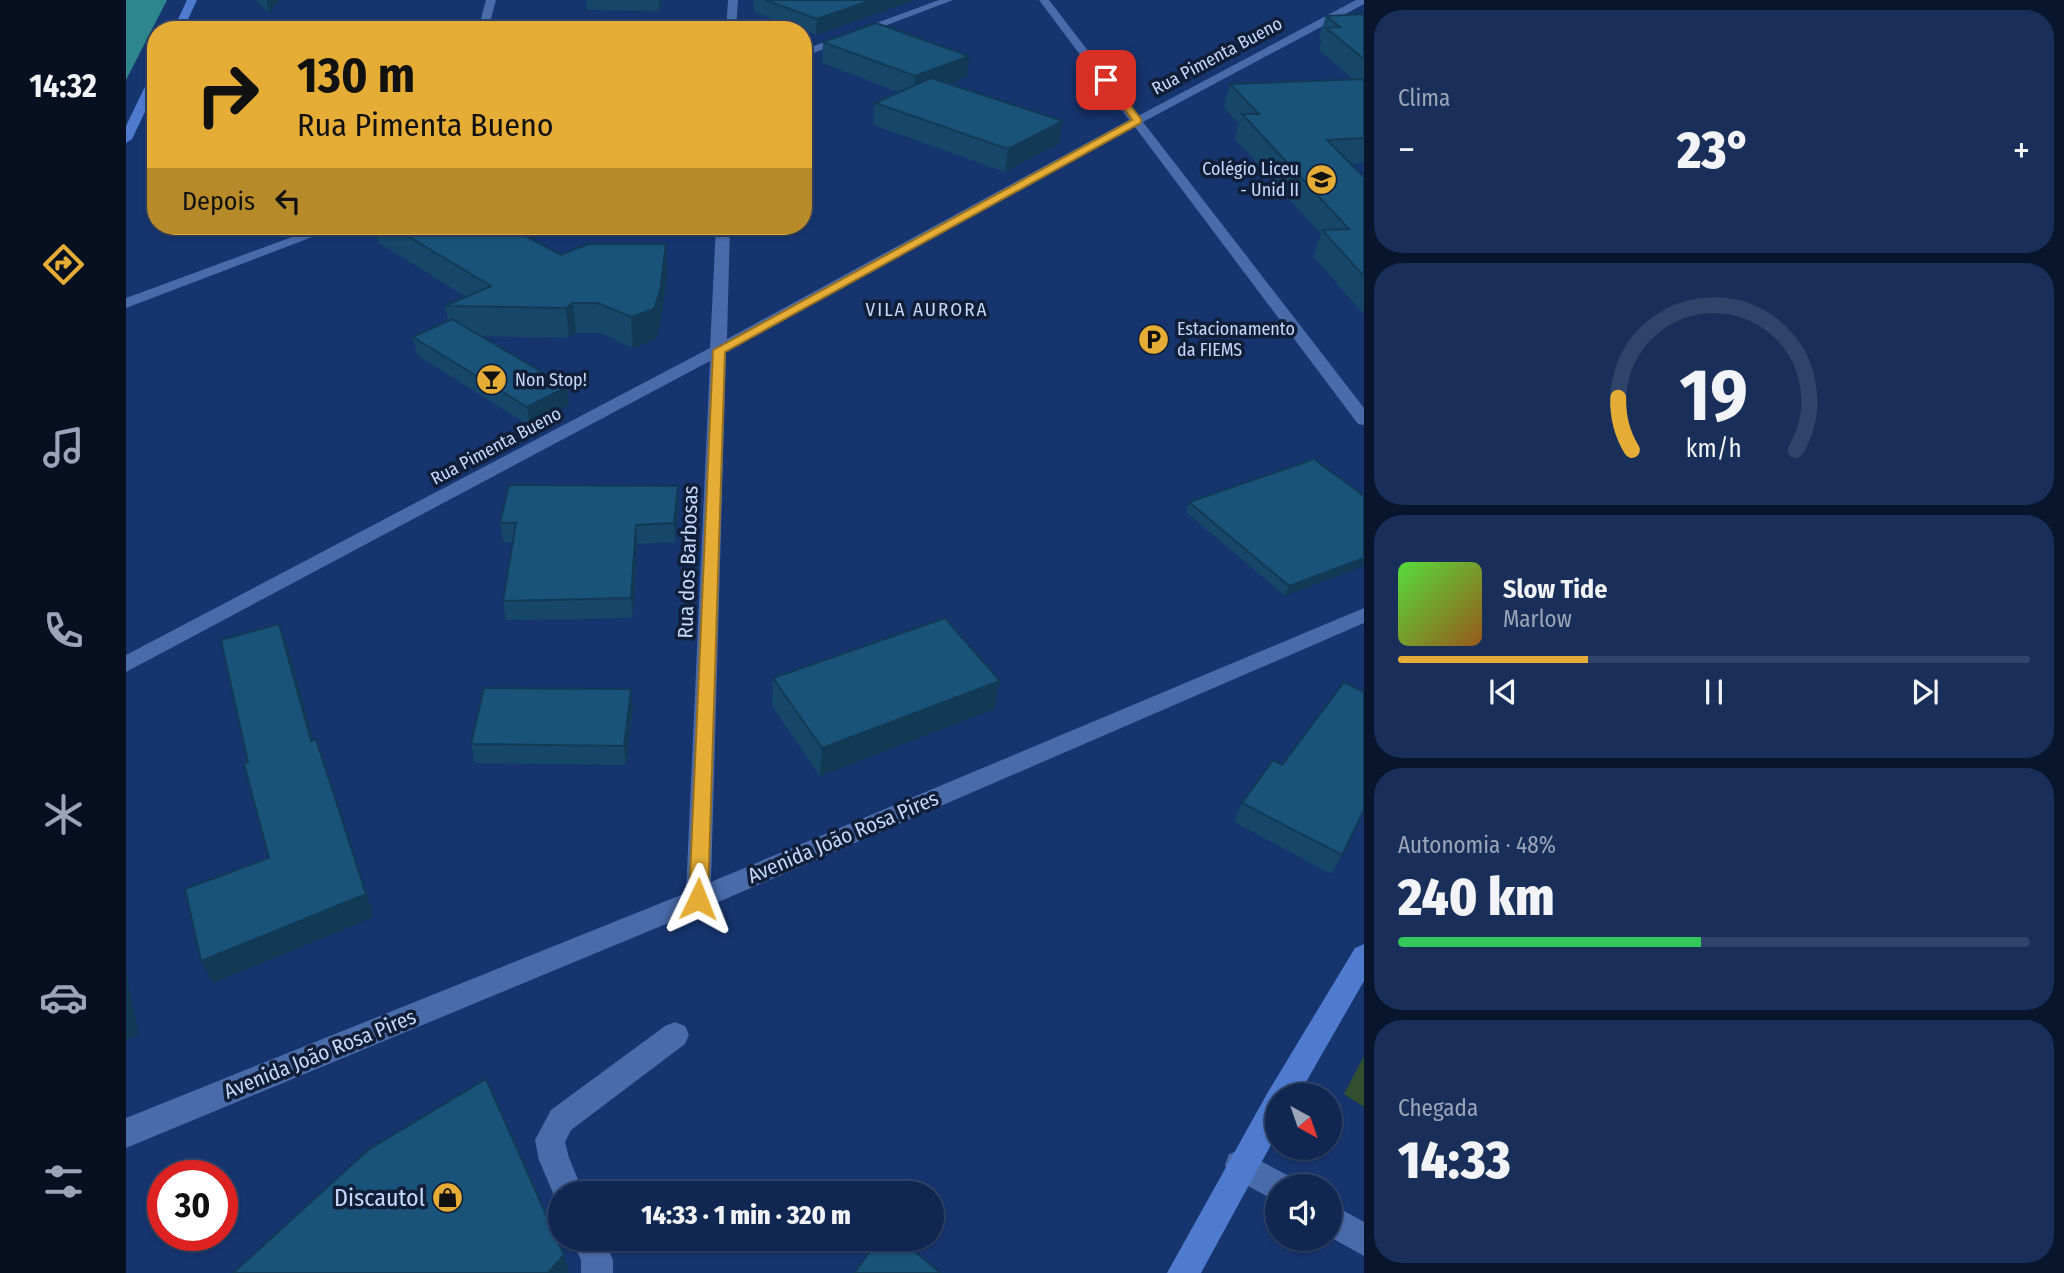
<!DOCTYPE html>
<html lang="pt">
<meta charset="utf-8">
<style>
:root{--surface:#102752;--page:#192f59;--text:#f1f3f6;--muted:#9ca5b8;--line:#304469;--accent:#e5ad35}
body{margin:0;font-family:"Fira Sans Condensed",sans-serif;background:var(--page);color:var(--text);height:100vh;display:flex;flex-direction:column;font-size:26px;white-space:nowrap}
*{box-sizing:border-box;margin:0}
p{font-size:23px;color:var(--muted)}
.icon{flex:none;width:38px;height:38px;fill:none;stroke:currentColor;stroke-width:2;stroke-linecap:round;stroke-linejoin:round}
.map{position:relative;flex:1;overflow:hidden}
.details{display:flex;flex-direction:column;gap:10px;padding:10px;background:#09152d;width:700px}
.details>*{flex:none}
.top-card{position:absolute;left:21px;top:21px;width:665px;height:214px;border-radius:28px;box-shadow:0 2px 5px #0004,0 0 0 2px var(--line);background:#e5ad35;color:#111;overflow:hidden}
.needle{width:46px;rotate:140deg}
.buttons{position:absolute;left:1139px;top:1083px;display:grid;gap:14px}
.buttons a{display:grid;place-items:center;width:77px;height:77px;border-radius:50%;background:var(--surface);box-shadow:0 2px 5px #0004,0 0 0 2px var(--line);font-size:35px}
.speed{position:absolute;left:21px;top:1160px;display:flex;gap:14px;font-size:35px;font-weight:700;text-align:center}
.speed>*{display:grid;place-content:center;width:91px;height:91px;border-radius:50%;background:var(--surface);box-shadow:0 2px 5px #0004,0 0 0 2px var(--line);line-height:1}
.speed .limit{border:10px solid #d22;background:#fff;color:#111}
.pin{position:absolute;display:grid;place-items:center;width:60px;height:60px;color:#fff;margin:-30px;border-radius:14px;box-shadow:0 4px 10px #0006}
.me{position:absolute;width:77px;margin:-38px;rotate:2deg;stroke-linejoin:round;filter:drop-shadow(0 0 5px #0008)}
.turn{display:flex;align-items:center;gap:24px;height:147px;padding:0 35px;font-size:32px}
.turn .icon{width:91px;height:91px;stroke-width:2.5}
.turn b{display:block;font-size:49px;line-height:60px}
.then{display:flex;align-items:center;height:66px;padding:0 35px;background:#0003;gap:14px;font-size:26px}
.big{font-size:52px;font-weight:800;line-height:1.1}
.details .tile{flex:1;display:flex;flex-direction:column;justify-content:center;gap:10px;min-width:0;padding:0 24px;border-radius:28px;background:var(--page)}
.details .dial{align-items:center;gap:0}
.dial svg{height:182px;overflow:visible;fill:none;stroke:var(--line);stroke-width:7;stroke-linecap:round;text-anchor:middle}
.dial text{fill:var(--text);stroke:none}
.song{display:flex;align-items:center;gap:21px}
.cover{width:84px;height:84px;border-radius:10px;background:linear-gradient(135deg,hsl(110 70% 55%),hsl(30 70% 35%))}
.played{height:7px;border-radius:4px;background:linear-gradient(90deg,var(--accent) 30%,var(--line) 30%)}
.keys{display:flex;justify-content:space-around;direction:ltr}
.heat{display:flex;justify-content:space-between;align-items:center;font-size:38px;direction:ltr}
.charge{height:10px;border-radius:5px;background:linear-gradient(90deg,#34c759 48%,var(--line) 0)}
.trip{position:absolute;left:422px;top:1181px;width:396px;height:70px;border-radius:35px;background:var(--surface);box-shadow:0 2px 5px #0004,0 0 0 2px var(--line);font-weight:800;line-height:70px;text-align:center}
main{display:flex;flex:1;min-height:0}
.menu{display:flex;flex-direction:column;width:126px;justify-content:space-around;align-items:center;background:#061021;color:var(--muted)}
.menu .icon{width:49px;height:49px}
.menu .current{color:var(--accent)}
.menu b{font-size:32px;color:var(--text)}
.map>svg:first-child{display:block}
.green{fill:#314f2e}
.water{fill:#2e868d}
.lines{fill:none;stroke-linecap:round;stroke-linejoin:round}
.minor{fill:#496baa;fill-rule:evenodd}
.major{fill:#4e7bce;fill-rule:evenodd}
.wall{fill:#164768}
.shaded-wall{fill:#123a55}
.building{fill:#195379;stroke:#123a55;stroke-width:2}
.route{fill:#e5ad35;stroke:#957022;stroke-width:2}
.labels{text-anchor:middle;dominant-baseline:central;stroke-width:7;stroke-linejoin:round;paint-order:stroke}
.far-street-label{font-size:18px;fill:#c5d8fc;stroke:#101e38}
.far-poi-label{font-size:18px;fill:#c5d8fc;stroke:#101e38;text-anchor:start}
.far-neighbourhood-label{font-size:19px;letter-spacing:2px;fill:#c5d8fc;stroke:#101e38}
.street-label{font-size:21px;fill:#c5d8fc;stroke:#101e38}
.near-poi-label{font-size:24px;fill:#c5d8fc;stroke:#101e38;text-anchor:end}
</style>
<main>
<nav class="menu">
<b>14:32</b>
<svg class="icon current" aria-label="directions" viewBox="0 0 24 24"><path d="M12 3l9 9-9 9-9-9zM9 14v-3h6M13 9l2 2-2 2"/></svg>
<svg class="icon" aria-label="music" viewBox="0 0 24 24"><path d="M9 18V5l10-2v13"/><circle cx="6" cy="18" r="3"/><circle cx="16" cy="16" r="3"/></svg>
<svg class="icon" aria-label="phone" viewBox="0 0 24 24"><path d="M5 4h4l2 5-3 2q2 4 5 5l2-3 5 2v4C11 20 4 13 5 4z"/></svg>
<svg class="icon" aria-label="climate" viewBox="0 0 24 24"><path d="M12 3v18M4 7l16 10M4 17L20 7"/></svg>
<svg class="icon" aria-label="car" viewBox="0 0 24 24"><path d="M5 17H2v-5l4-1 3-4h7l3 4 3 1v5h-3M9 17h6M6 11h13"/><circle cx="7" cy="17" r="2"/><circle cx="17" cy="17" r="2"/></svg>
<svg class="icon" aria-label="filters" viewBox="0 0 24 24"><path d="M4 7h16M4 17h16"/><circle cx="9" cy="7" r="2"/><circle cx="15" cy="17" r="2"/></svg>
</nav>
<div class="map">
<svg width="1238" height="1273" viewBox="0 0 1238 1273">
<rect width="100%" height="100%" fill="#16346e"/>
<polygon class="green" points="1238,1056 1238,1107 1218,1094"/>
<polygon class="water" points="0,0 41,0 0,80"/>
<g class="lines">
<g class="minor">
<polygon points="360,0 370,0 362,30 352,30"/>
<polygon points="602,0 612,0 610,30 600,30"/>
<polygon points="813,0 827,0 677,57 677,50"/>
<polygon points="913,0 923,0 1012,116 1230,0 1238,0 1238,4 1017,122 1238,408 1238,425 1232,424 1009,127 600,352 585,882 1238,608 1238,623 581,907 0,1148 0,1118 560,893 584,361 0,672 0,655 584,348 590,226 604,226 601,339 1003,120"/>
<polygon points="438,21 446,21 446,30 436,30"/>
<polygon points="196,226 215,226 0,308 0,298"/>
<polygon points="549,1022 559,1026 563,1035 559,1044 445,1130 439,1142 443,1158 458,1194 434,1194 432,1205 413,1160 409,1140 425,1110 539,1026"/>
<polygon points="1114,1150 1163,1176 1167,1186 1152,1186 1152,1202 1103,1176 1099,1165 1103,1154"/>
<polygon points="1204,1203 1238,1222 1238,1256 1204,1237"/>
<polygon points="446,1239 478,1239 487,1260 487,1273 455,1273 455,1260"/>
</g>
<g class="major">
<polygon points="61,0 71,0 57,30 47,30"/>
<polygon points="30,73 30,89 6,139 0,143 0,126 24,76"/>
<polygon points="1238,944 1238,981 1172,1096 1152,1096 1152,1132 1075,1273 1041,1273 1142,1092 1229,948"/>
</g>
</g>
<g class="wall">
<polygon points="129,0 154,0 143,13"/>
<polygon points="460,0 536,0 533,11 461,10"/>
<polygon points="628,0 789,0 690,35 628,12"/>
<polygon points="1238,14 1238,163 1225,164 1238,177 1238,315 1187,256 1195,234 1109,139 1113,124 1098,108 1104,84 1228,80 1193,50 1196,40 1193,38 1200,16"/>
<polygon points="697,42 841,77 823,84 933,143 879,172 747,125 749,103 772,92 696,63"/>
<polygon points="249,226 381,226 435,255 541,273 535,321 530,339 507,348 475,333 450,333 443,338 354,336 441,387 443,405 404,426 291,355 287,337 322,321 319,306 340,297 253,243"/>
<polygon points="552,486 553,504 549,542 511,544 507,618 380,620 377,601 387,542 377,542 374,523"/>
<polygon points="1238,496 1159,596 1060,512 1063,502"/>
<polygon points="647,678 868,709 694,776 646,706"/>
<polygon points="507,709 500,765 349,763 345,744"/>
<polygon points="1156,765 1216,855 1205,874 1108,822 1116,803"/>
</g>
<g class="shaded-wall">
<polygon points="140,0 154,0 143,13"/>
<polygon points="533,0 536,0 533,11"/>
<polygon points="746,0 789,0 690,35 691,19"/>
<polygon points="843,56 841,77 787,98 789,76"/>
<polygon points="937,121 933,143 879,172 882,149"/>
<polygon points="540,244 541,273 535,321 530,339 507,348 505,317"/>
<polygon points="447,303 450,333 443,338 440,308"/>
<polygon points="441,387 443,405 404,426 401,407"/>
<polygon points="552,486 553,504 549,542 548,523"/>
<polygon points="510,525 511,544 507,618 505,598"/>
<polygon points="1238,558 1238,566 1159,596 1163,586"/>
<polygon points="153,624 162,647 194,765 185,741"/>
<polygon points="874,681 868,709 694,776 696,748"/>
<polygon points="505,689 507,709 500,765 498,746"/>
<polygon points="190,739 248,917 87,983 75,961 240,894"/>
<polygon points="0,972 13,1035 0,1040"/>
<polygon points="438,1255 443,1273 422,1273"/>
</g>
<g class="building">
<polygon points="639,0 746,0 691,19"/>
<polygon points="1238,14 1238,59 1200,28 1214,27 1200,16"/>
<polygon points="750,23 843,56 789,76 697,42"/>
<polygon points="805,78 937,121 882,149 749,103"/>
<polygon points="1238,79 1238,138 1201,140 1238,177 1238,276 1196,230 1223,229 1116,114 1133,114 1104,84"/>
<polygon points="265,226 381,226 435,255 462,244 540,244 534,291 528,309 505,317 472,303 447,303 440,308 319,306 365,286"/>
<polygon points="326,319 441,387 401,407 287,337"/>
<polygon points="1188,459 1238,496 1238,558 1163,586 1063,502"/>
<polygon points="383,485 552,486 548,523 510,525 505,598 377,601 390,523 374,523"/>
<polygon points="819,618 874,681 696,748 647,678"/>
<polygon points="153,624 185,741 190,739 240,894 75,961 59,889 143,858 118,764 122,762 95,640"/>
<polygon points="1218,682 1238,692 1238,810 1216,855 1116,803 1147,760 1156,765"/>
<polygon points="358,688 505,689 498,746 345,744"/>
<polygon points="360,1079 438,1255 422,1273 107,1273 242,1150"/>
<polygon points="753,1239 773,1239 815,1273 728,1273"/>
</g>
<polygon class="route" points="977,78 983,78 1015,119 1015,123 599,352 582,899 579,905 572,907 565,905 563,899 587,350 1006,120"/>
<defs>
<symbol id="school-disc" viewBox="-11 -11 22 22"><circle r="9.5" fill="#e5ad35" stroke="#101e38"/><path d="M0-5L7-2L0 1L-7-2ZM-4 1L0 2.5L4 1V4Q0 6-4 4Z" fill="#111"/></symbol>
<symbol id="parking-disc" viewBox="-11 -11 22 22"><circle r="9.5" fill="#e5ad35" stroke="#101e38"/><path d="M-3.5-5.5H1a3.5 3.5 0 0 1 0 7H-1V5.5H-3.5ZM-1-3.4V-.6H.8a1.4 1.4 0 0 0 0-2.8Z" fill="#111"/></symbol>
<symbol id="bar-disc" viewBox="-11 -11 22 22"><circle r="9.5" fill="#e5ad35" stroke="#101e38"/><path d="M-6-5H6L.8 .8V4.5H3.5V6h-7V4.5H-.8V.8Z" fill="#111"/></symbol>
<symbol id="shop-disc" viewBox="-11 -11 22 22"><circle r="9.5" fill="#e5ad35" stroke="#101e38"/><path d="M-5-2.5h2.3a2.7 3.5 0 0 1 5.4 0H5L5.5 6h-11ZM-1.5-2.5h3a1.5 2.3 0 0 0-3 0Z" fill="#111"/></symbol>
</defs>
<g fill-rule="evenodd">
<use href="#school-disc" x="1178" y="162" width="35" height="35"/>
<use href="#parking-disc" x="1010" y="322" width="35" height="35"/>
<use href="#bar-disc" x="348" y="362" width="35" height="35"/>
<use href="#shop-disc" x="304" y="1180" width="35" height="35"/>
</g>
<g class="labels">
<g class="far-street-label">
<text transform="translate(1091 56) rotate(-28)">Rua Pimenta Bueno</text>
<text transform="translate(370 446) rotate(-28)">Rua Pimenta Bueno</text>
</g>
<g class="far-poi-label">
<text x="1173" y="169" text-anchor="end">Colégio Liceu<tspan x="1173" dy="21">- Unid II</tspan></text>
<text x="1051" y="329">Estacionamento<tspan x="1051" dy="21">da FIEMS</tspan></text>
<text x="389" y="380">Non Stop!</text>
</g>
<g class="far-neighbourhood-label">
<text x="801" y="309">VILA AURORA</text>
</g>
<g class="street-label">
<text transform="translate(562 562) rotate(-88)">Rua dos Barbosas</text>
<text transform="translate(717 837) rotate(-23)">Avenida João Rosa Pires</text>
<text transform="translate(194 1054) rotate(-22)">Avenida João Rosa Pires</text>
</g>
<g class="near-poi-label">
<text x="299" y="1198">Discautol</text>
</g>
</g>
</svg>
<div class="buttons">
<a><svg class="needle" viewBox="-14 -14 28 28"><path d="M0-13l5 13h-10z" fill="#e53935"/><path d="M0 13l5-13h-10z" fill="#9ca5b8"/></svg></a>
<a><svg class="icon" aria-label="sound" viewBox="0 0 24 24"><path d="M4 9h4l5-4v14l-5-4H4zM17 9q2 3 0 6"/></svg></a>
</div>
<div class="speed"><div class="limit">30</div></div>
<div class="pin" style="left:980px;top:80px;background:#d93025"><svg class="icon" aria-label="arrive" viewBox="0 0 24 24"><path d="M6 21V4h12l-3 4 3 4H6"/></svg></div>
<svg class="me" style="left:572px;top:899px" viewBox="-20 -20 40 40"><path d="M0-17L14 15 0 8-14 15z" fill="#e5ad35" stroke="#fff" stroke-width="4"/></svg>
<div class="trip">14:33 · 1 min · 320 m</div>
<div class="top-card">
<div class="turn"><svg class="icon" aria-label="right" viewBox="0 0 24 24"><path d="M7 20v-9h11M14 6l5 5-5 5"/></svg><div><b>130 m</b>Rua Pimenta Bueno</div></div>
<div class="then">Depois<svg class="icon" aria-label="left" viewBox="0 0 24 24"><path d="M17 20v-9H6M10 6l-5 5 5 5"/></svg></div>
</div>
</div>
<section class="details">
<div class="tile"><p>Clima</p>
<div class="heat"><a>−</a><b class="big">23°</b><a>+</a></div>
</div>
<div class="tile dial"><svg viewBox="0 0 100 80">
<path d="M14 69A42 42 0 1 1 86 69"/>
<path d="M14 69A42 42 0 0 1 8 46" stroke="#e5ad35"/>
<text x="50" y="56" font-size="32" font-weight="700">19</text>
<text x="50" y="72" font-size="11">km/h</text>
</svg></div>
<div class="tile">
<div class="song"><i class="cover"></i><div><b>Slow Tide</b><p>Marlow</p></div></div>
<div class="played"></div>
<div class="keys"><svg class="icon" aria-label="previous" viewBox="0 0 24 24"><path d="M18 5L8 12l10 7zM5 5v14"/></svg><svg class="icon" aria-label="pause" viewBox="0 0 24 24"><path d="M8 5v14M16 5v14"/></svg><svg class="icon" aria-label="next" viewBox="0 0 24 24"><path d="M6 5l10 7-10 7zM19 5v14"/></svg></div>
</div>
<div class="tile"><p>Autonomia · 48%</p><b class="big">240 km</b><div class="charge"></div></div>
<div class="tile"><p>Chegada</p><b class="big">14:33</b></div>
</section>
</main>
